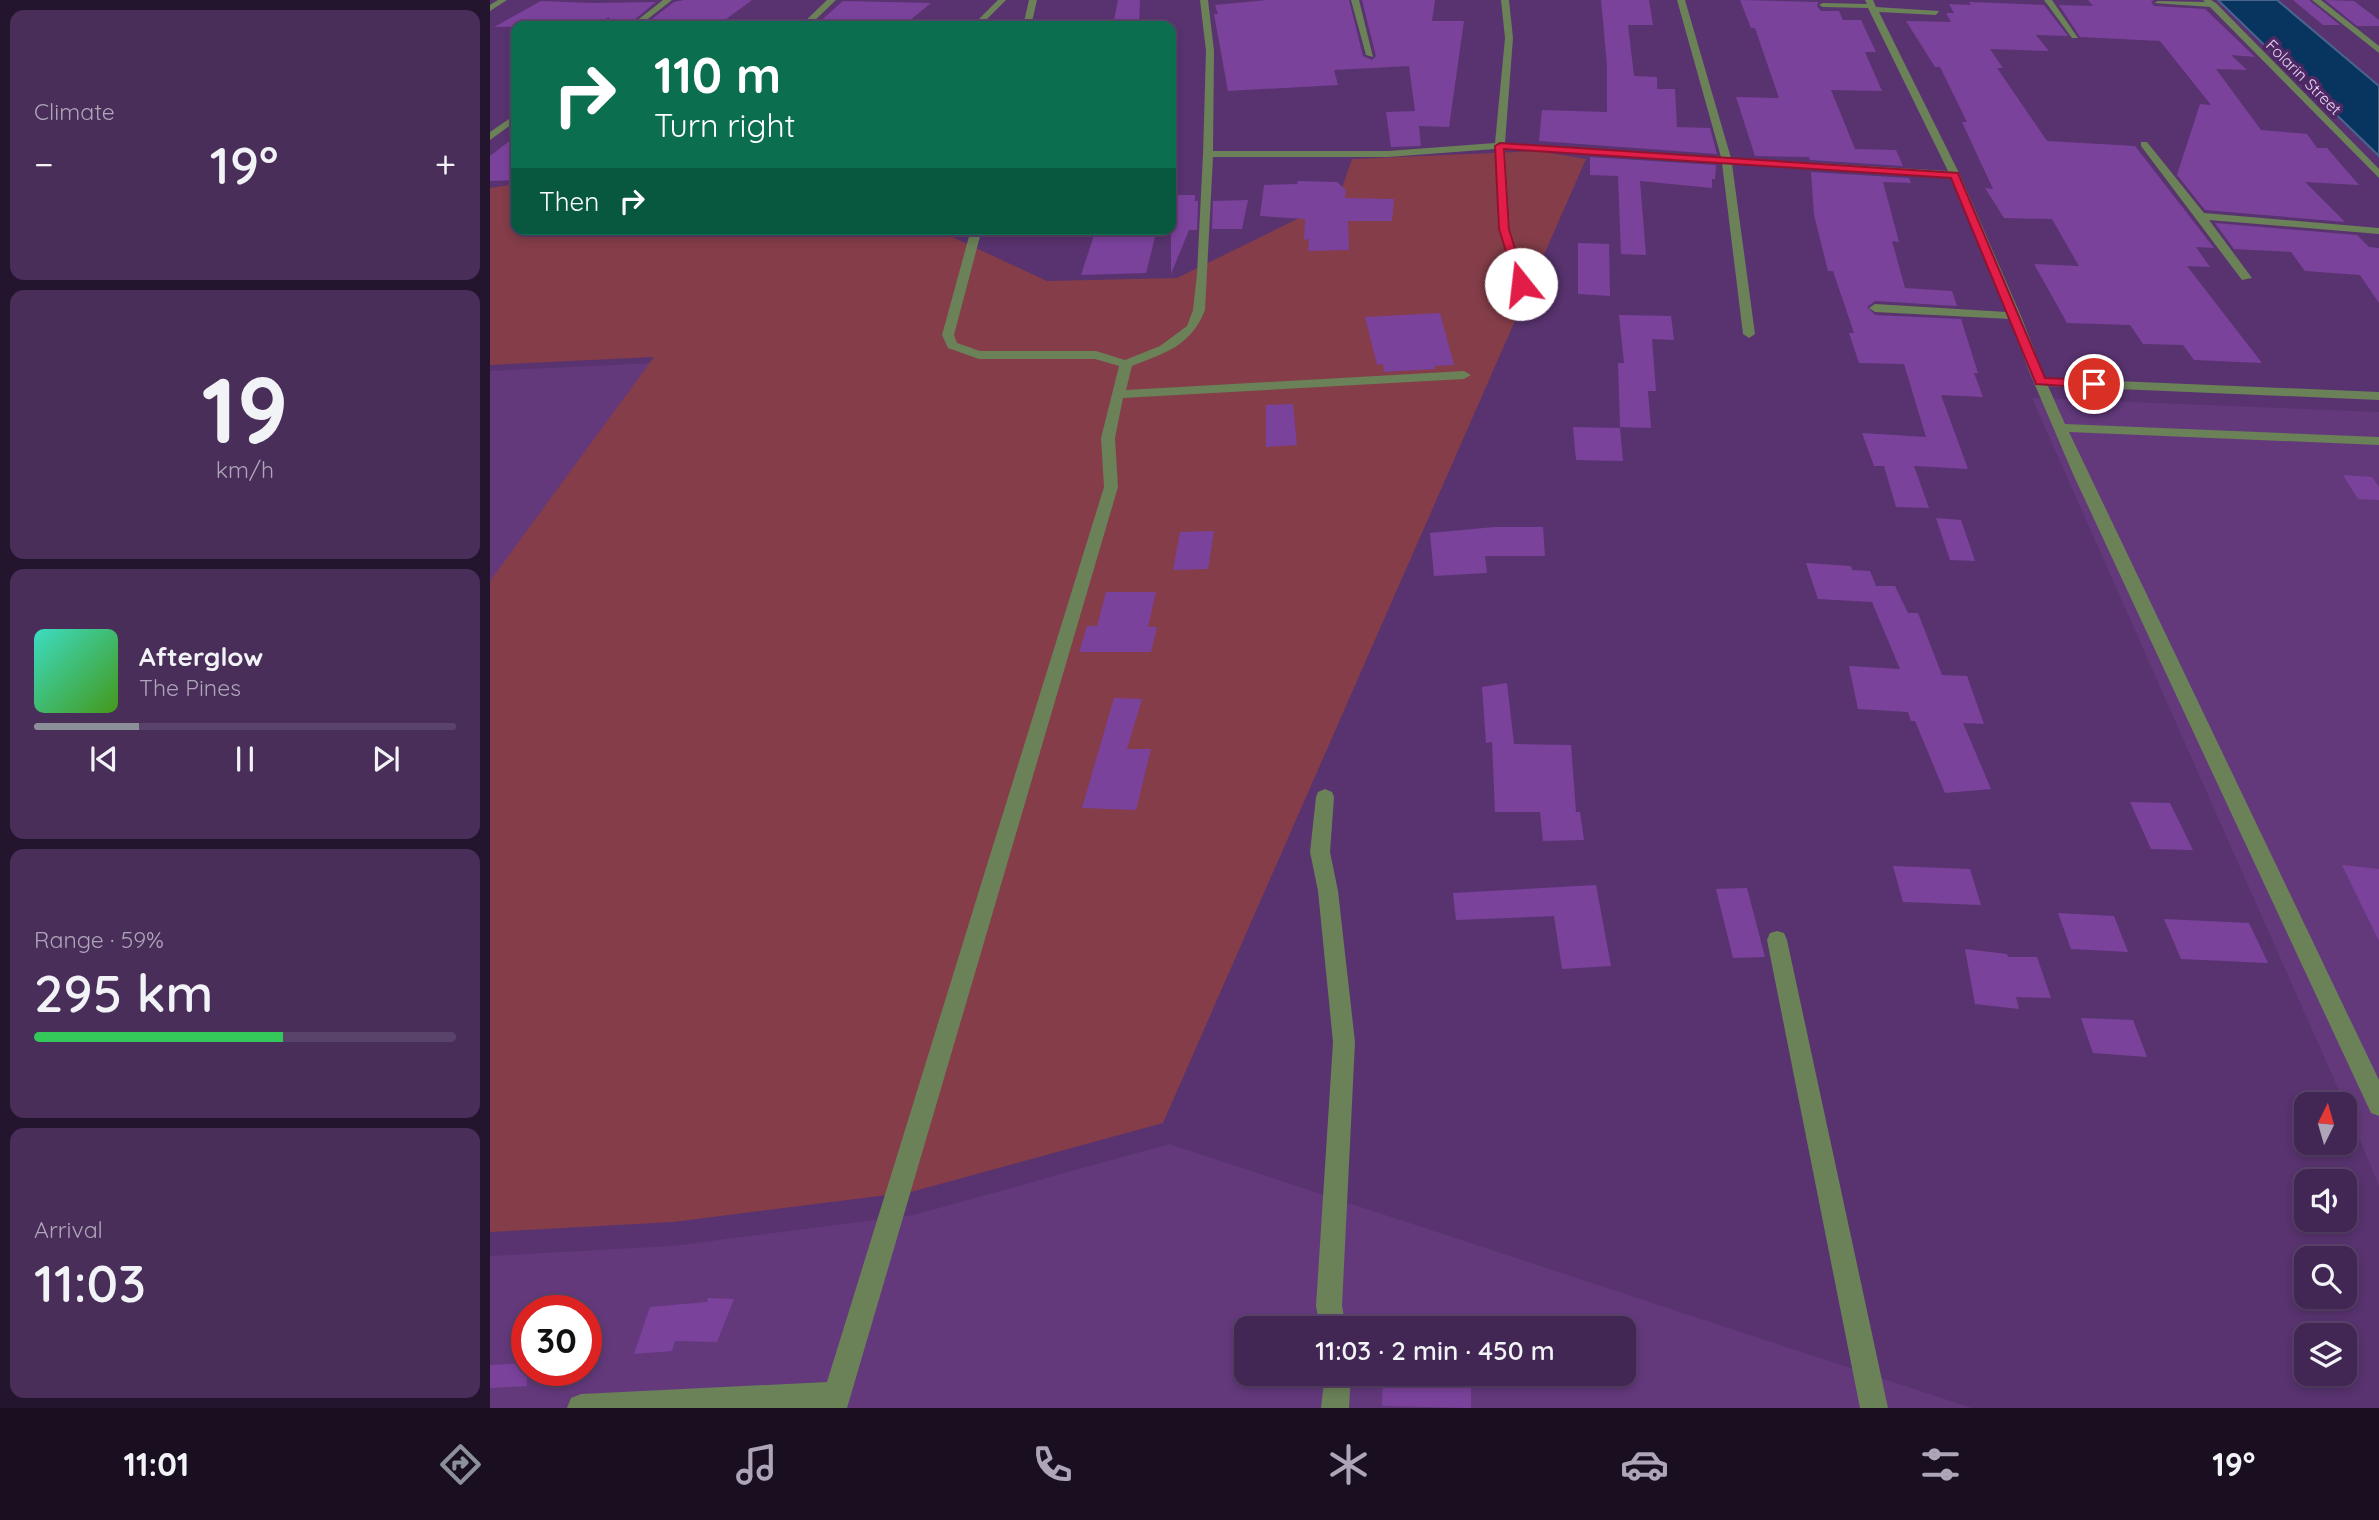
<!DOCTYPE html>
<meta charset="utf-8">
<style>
:root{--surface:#422653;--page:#492e5a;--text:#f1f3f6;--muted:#aea5b8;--line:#5a436a;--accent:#8c9099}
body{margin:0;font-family:Quicksand,sans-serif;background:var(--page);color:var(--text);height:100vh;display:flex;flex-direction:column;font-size:26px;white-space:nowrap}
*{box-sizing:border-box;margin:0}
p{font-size:23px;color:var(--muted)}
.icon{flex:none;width:38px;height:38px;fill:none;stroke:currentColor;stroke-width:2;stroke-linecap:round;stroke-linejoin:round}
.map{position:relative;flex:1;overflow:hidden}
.sheet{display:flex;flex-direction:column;gap:10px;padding:10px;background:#24152e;width:490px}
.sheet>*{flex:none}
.banner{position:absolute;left:21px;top:21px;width:665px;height:214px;border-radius:14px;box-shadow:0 4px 10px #0003,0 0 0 2px var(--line);background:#0b6e4f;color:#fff;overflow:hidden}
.needle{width:46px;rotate:5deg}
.buttons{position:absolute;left:1804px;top:1092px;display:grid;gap:14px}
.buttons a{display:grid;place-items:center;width:63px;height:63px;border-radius:14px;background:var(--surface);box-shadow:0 4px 10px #0003,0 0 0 2px var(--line);font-size:35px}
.speed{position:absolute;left:21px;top:1295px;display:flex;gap:14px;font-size:35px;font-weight:700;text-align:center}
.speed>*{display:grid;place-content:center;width:91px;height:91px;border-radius:50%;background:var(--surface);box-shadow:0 4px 10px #0003,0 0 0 2px var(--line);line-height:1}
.speed .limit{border:10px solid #d22;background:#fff;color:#111}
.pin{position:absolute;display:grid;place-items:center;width:60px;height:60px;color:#fff;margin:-30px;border:4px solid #fff;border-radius:50%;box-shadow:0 2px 7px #0007}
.me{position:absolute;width:77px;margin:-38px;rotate:344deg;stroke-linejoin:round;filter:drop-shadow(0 0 5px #0008)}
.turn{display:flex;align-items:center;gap:24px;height:147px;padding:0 28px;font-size:32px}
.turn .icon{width:91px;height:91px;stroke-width:2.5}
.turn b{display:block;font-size:49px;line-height:60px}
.then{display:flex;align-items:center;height:66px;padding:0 28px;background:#0003;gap:14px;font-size:26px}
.big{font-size:52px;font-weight:600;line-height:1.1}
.sheet .card{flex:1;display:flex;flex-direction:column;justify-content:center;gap:10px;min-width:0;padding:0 24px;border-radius:14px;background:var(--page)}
.sheet .dial{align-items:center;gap:0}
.dial b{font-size:91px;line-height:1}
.song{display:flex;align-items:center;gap:21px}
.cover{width:84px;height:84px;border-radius:10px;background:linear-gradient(135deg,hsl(170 70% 55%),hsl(100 70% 35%))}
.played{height:7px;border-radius:4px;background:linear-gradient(90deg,var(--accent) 25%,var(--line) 25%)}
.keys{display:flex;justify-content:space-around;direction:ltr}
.heat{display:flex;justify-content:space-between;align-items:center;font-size:38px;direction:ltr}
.charge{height:10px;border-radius:5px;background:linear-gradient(90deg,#34c759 59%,var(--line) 0)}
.trip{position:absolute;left:744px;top:1316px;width:402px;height:70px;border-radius:14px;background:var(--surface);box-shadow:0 4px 10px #0003,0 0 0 2px var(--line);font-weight:600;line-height:70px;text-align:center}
.dock{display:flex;height:112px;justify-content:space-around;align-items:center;background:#1a0f21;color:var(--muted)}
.dock .icon{width:49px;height:49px}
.dock .selected{color:var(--accent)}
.dock b{font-size:32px;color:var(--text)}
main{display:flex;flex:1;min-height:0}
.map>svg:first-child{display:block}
.built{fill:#63397c;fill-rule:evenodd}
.green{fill:#843d49}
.water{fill:#07355f;stroke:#4a648d;stroke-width:2}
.building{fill:#7b429c}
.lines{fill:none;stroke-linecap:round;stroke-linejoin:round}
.minor{fill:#6b8158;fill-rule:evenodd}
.route{fill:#e11d48;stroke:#92132f;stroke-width:2}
.labels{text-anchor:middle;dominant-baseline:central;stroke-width:7;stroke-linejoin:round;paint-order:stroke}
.far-street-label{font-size:16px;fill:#e8d3f7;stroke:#4d2863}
</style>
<main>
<section class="sheet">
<div class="card"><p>Climate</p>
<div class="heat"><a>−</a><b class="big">19°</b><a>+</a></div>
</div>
<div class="card dial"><b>19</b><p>km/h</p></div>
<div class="card">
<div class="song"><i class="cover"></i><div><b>Afterglow</b><p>The Pines</p></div></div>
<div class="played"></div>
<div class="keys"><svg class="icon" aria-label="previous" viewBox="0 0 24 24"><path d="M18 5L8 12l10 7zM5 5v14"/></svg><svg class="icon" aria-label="pause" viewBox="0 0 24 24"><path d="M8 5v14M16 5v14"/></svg><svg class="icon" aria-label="next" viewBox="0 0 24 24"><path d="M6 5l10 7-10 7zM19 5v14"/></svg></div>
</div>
<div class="card"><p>Range · 59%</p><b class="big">295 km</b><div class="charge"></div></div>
<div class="card"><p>Arrival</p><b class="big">11:03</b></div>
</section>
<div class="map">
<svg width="1889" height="1408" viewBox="0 0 1889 1408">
<rect width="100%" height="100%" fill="#58336f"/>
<g class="built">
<polygon points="164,363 0,588 0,371"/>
<polygon points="1542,398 1889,412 1889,1186 1855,1104"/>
<path d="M 679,1144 L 1482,1408 L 0,1408 L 0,1256 L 182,1246 L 424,1215 ZM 37,1311 L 96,1311 L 96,1370 L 37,1370 ZM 756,1328 L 1134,1328 L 1134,1374 L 756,1374 Z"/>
</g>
<polygon class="green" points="1048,151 1096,159 673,1123 421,1192 183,1222 0,1232 0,581 164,357 0,365 0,188 26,184 26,229 445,229 557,281 687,278 848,199 862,159"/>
<polygon class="water" points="1728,0 1787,0 1889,86 1889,156"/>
<g class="building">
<polygon points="194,0 262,0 231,23 153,26 184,2"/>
<polygon points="628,0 650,0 649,24 623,25"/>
<polygon points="777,0 859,0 873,56 882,60 886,56 872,0 945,0 942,21 974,21 959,127 929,126 931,146 901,147 896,112 925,111 919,66 844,70 848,85 738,91 724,14 728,14 725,5"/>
<polygon points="1111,0 1159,0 1163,25 1138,25 1144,76 1167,77 1167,89 1185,89 1187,127 1220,128 1227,154 1049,141 1052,110 1117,112 1117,65"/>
<polygon points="1250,0 1328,2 1327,6 1331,11 1349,11 1353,20 1371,20 1386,52 1375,52 1392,91 1341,90 1365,149 1406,150 1413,166 1320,160 1319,157 1265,156 1246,97 1289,98 1265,28 1261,28"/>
<polygon points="1598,0 1664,0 1661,2 1664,6 1715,9 1765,57 1741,55 1757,70 1726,69 1771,130 1817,134 1827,148 1837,148 1869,185 1815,182 1855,222 1715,210 1687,175 1710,104 1721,105 1670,41 1590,37 1569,5 1603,6"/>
<polygon points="1803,0 1819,0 1850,25 1833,25"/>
<polygon points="1835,0 1864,1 1889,20 1889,26 1867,26"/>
<polygon points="51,1 102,3 166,2 139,24 119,22 119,17 104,26 4,27"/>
<polygon points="353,1 441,3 413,26 326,25"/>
<polygon points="1479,2 1554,5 1578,36 1546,35 1559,51 1500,49 1513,68 1507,68 1557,141 1645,146 1724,248 1706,247 1720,267 1697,266 1772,363 1704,360 1693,345 1653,344 1640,325 1577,323 1544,264 1589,266 1562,219 1514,218 1495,188 1503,189 1472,122 1477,122 1450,67 1445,67 1416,21 1461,22 1456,13 1464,13 1459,4 1481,5"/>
<polygon points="26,136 26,180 0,181 0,156"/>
<polygon points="1100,157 1226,165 1225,179 1222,179 1222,188 1150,181 1156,255 1131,254 1128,176 1100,175"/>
<polygon points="1321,172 1419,178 1421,183 1393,182 1409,242 1402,241 1415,288 1462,291 1467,306 1385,301 1377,307 1385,315 1471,319 1488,373 1484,373 1493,397 1451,395 1478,469 1424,466 1439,508 1406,507 1394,466 1384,466 1372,433 1436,437 1414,364 1369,363 1359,333 1364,333 1343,271 1338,271 1324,215"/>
<polygon points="808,181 847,182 856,190 855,198 904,199 902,221 858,221 859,250 818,251 819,239 814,240 815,219 770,216 774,185 807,184"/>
<polygon points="681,195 705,195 705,201 708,201 707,230 699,230 681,274"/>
<polygon points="758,200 752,229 722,229 723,201"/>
<polygon points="1725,223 1867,235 1879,247 1889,248 1889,303 1870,275 1815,271 1801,252 1744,249"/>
<polygon points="606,229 667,229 656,273 591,275"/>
<polygon points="1088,243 1119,244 1120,296 1088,294"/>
<polygon points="950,313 964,365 945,366 945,369 894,372 893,364 887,365 875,317"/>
<polygon points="1129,315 1181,316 1184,340 1162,339 1166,391 1158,391 1161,428 1130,427 1128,363 1134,363"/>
<polygon points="803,404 807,445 776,447 776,405"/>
<polygon points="1083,427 1130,428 1133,461 1086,460"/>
<polygon points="1853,475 1882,477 1889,487 1889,500 1868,499"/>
<polygon points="1446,518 1471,520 1485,561 1460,560"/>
<polygon points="1004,527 1053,527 1055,556 995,556 997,573 944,576 940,533"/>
<polygon points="724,531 718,569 683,570 690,532"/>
<polygon points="1316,563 1361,566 1362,570 1380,571 1386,586 1405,586 1418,613 1428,613 1452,675 1477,676 1494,724 1473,723 1501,789 1455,793 1425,721 1421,721 1418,712 1368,709 1359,666 1410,669 1382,602 1328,599"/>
<polygon points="616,592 666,592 658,627 667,627 661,652 589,652 597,626 607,626"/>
<polygon points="1017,683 1024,744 1081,745 1086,812 1090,812 1094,840 1053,841 1050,812 1005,812 1002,742 996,743 992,687"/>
<polygon points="624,698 652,699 637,749 661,749 646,810 592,808"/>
<polygon points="1640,802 1680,803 1703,850 1661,849"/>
<polygon points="1852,865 1889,869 1889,941"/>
<polygon points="1403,866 1480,869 1491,905 1413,902"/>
<polygon points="1106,885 1121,966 1072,969 1064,916 966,920 963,893"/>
<polygon points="1257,888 1275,957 1243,958 1226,889"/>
<polygon points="1568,913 1624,916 1638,952 1581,949"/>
<polygon points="1674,919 1759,923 1778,963 1691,959"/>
<polygon points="1475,949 1517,954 1518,957 1547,957 1561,998 1526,997 1529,1009 1485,1004"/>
<polygon points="1591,1018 1643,1020 1657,1057 1603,1053"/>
<polygon points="218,1298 244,1299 227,1342 185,1341 182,1351 144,1354 160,1307 217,1302"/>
<polygon points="37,1363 37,1386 0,1388 0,1365"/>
<polygon points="893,1374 981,1374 981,1408 892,1406"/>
</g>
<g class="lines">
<g class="minor">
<polygon points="8,0 17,0 0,11 0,5"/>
<polygon points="173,0 182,0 149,26 140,26"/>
<polygon points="337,0 346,0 319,26 310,26"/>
<polygon points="508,0 516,0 490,26 482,26"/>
<polygon points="539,0 547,0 541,26 533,26"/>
<path d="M 710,0 L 718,0 L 724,51 L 723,151 L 898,151 L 1005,143 L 1015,38 L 1011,0 L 1019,0 L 1023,38 L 1015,143 L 1231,157 L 1187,0 L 1195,0 L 1241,158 L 1458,171 L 1378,8 L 1333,7 L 1329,5 L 1333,3 L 1377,4 L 1375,0 L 1383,0 L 1386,7 L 1449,11 L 1446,15 L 1389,12 L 1470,175 L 1531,316 L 1555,378 L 1889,392 L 1889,400 L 1558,386 L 1575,424 L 1889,437 L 1889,445 L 1579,432 L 1889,1080 L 1889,1116 L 1881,1113 L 1583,474 L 1539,371 L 1520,319 L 1385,312 L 1379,308 L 1385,304 L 1517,312 L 1461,178 L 1242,164 L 1265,334 L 1259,338 L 1253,334 L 1232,163 L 1015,149 L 1020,229 L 1037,284 L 1031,288 L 1025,284 L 1008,229 L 1005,149 L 898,157 L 723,157 L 715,310 C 701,346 675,353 642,366 L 636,390 L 974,371 L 981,375 L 974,379 L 633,398 L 625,438 L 628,487 L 357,1408 L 77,1408 L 81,1398 L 91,1394 L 337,1382 L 614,487 L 611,438 L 629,366 L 605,359 L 489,359 L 458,348 L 452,335 L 481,229 L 492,229 L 464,335 L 467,343 L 490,351 L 606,351 L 635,360 L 670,346 L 697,326 L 703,310 L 707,274 L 713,154 L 716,51 Z"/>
<polygon points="861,0 869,0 883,57 876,55"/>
<polygon points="1554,0 1562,0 1588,38 1582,38"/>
<polygon points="1713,0 1721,0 1726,3 1889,169 1889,178 1720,7 1664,3 1668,1 1715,2"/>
<polygon points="1822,0 1831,0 1889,46 1889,53"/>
<polygon points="26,114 26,121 0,140 0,132"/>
<polygon points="1651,142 1657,142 1714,213 1889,228 1889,234 1719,220 1762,278 1752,280 1651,146"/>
<polygon points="835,789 842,792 844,797 840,852 848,891 865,1042 852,1306 856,1328 830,1328 826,1306 843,1042 828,891 820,852 826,797 828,792"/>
<polygon points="1287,931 1294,933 1297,940 1398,1408 1370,1408 1277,940 1280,933"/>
<polygon points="835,1374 861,1374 859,1408 831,1408"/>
</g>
</g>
<polygon class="route" points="1010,143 1468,173 1555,378 1604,380 1610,384 1604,388 1546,384 1461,178 1014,149 1019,229 1036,284 1031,287 1026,284 1009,229 1005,146"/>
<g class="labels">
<g class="far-street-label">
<text transform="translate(1814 77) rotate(45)">Folarin Street</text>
</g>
</g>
</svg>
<div class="buttons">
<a><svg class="needle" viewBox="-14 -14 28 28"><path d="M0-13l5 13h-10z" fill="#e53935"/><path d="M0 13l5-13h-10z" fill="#aea5b8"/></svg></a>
<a><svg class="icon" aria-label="sound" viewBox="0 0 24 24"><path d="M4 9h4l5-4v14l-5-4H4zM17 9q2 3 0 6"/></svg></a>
<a><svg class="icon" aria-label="search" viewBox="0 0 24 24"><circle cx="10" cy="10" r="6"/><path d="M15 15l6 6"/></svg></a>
<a><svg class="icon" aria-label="layers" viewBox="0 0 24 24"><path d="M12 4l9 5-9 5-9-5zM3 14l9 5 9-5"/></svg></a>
</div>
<div class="speed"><div class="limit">30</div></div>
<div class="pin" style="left:1604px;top:384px;background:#d93025"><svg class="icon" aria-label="arrive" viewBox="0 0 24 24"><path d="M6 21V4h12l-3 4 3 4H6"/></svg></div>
<svg class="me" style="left:1031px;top:284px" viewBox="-20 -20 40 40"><circle r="19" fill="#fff"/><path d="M0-13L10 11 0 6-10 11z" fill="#e11d48"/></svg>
<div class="trip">11:03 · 2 min · 450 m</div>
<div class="banner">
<div class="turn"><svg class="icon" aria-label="right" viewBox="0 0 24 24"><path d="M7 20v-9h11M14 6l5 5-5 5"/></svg><div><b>110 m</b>Turn right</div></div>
<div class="then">Then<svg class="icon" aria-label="right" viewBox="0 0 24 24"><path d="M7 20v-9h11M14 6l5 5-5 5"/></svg></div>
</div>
</div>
</main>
<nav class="dock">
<b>11:01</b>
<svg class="icon selected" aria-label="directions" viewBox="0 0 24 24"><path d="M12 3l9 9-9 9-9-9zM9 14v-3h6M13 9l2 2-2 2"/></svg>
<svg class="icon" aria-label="music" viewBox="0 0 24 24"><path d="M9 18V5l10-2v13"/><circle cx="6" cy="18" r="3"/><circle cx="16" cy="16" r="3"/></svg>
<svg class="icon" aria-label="phone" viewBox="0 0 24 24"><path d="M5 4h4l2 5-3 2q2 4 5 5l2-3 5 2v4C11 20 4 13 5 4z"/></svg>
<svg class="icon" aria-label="climate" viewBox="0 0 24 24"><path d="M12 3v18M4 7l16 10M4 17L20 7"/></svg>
<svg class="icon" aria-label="car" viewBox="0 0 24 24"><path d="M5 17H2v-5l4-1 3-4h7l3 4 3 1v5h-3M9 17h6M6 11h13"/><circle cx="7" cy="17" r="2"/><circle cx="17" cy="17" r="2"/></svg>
<svg class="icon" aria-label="filters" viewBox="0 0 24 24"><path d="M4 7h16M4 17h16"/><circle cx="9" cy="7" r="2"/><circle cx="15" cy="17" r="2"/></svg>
<b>19°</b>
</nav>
